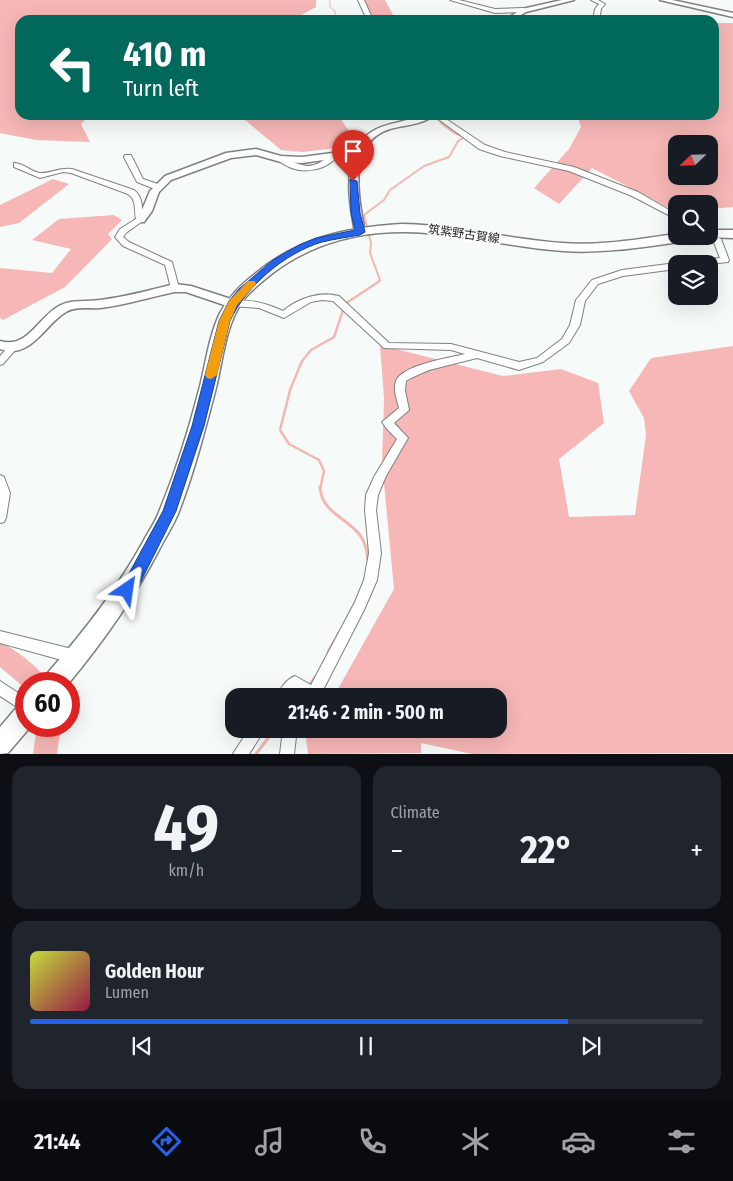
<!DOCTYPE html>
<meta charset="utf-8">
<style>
:root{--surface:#171b24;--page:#20242c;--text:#f1f3f6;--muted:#9ea1a6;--line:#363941;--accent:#2563eb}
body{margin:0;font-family:"Fira Sans Condensed","Noto Sans JP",sans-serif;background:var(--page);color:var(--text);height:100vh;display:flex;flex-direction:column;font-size:19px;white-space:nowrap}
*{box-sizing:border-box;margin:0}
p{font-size:16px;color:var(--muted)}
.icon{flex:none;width:28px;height:28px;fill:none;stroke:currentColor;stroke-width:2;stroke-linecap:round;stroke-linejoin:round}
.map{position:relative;height:754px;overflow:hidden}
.sheet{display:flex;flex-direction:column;gap:12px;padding:12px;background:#0d0f14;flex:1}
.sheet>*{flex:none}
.top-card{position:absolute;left:15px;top:15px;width:704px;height:105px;border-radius:15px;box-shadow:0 5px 20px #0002;background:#00695c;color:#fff;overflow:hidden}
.needle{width:32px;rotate:247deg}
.fabs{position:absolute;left:668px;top:135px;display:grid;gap:10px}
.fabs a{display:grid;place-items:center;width:50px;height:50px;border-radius:10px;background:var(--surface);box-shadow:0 5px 20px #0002;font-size:25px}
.speed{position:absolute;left:15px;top:672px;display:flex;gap:10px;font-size:25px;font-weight:700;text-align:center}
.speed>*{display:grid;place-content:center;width:65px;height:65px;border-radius:50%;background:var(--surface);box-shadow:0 5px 20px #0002;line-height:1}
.speed .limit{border:8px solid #d22;background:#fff;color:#111}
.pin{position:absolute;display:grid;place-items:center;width:42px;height:42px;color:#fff;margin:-51px -21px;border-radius:50% 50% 50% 0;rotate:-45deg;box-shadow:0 0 5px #0007}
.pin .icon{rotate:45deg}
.me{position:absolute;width:55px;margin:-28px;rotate:32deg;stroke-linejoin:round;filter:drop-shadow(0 0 4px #0008)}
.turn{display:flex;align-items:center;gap:18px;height:105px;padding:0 25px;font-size:22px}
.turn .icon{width:65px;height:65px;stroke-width:2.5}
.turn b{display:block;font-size:35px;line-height:42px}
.big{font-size:38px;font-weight:700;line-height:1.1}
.sheet .card{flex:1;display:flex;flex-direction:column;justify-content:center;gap:8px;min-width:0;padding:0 18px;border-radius:15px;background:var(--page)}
.sheet .dial{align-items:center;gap:0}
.dial b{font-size:65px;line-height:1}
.song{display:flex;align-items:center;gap:15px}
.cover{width:60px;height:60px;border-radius:8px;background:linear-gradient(135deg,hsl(70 70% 55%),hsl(340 70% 35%))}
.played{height:5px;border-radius:2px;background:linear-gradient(90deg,var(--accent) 80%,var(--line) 80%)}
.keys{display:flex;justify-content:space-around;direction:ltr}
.heat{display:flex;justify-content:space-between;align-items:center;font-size:28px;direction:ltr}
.sheet .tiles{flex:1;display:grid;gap:12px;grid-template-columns:1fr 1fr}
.card:last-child{grid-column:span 2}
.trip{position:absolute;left:225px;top:688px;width:282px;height:50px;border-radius:15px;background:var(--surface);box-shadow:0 5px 20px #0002;font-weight:700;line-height:50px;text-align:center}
.tab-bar{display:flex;height:80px;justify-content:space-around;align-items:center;background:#090b0e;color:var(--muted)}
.tab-bar .icon{width:35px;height:35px}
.tab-bar .current{color:var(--accent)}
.tab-bar b{font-size:22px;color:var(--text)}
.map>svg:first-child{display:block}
.forest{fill:#f6b7b6;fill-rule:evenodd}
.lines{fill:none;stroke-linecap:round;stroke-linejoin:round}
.stream-far3{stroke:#f5b6b5;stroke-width:1}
.stream-far2{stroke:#f5b6b5;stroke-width:2}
.stream-far1{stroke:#f5b6b5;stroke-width:2.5}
.stream{stroke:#f5b6b5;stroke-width:3}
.river{fill:#f5b6b5;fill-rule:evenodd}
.minor-casing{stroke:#7d8280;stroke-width:2}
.tertiary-casing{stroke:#7d8280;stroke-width:3}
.primary-casing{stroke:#7d8280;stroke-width:3}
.minor{fill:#fff;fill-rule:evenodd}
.tertiary{fill:#fff;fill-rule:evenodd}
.primary{fill:#fff;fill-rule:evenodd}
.route{fill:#2563eb;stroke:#184099}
.slow{fill:#f59e0b}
.labels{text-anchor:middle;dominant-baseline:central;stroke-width:4;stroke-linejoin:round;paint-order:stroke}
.street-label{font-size:12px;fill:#1b1d1c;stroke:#fff}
</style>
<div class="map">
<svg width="733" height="754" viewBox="0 0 733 754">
<rect width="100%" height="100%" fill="#f6fbf9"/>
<g class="forest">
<polygon points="0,0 316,0 316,7 301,15 300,20 20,20 20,115 90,115 81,124 90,142 36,140 0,133"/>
<polygon points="364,0 385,0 396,20 372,20"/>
<path d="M 714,23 L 733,23 L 733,207 L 709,209 L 709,204 L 676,204 L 676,208 L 667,207 L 592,168 L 559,204 L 534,188 L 569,149 L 581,127 L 577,115 L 714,115 ZM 676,144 L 709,144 L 709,176 L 676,176 Z"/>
<polygon points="239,115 338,115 355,140 345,147 303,152 281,150"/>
<polygon points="53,179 69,184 19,223 0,227 0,205"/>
<polygon points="114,215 122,220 108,234 112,239 65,287 3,320 0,318 0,268 52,273 71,249 32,240 59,219"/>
<polygon points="380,345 503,376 561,369 598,383 604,423 559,459 569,517 635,515 646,435 644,418 629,391 651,358 733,346 733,753 472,754 421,743 421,753 308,754 306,738 313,729 499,729 499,696 334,696 394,589 382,462 384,399"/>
</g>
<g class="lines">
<g class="stream-far3">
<polyline points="330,0 330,7 335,11 336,20"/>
<polyline points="431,115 442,124"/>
</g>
<polyline class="stream-far2" points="377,283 380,280 370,253 371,243 364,215 384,200 390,190 424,166 449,157 458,141 465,137 454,133 441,123"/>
<polyline class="stream-far1" points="320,489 324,471 319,460 289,444 280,430 290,390 302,361 311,350 334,337 345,304 378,282"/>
<g class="stream">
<path d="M 320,487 C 321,512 347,518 360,535 C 366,543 367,552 368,562"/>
<polyline points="328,652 339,633"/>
<polyline points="308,687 315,677"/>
<polyline points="256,754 275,729"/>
</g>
<g class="river">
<path d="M 0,642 C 14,648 43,670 49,684 L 26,684 L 26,689 L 0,667 Z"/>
<polygon points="37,726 61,726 57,754 33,754"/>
</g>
<defs>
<g id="minor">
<polygon points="358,0 364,0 373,20 367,20"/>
<polygon points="450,0 459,0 495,9 524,8 527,10 524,12 495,13"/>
<polygon points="591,0 598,0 605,4 601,9 599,20 593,20 595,9 599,4"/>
<polygon points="433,115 440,115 485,145 505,152 574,167 638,192 676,214 676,219 632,196 569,171 500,156 479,149"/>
<polygon points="125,155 131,155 143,179 161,185 161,189 155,189 137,182 124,157"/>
<path d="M 330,155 L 337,157 C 321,174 294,175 277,159 L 281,157 C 302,165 310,173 330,155 Z"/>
<path d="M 14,163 C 24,163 31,172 40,173 C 49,174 60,167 72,169 L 134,190 C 144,198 141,208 144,220 L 126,233 L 123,237 L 129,242 L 172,262 L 179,288 L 178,290 L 172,290 L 171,288 L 165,265 L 123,246 L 115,237 L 120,229 L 136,219 C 134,210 137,200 128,194 L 71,173 L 63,172 L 40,178 L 14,167 Z"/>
<polygon points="709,233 721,239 729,260 728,262 709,264 685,264 689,261 720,258 713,240 706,236 709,236"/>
<path d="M 676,263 L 678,264 L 676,264 L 676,269 L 623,276 L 598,284 L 585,301 L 580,325 L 569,343 L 543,362 L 519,370 L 477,358 L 429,370 L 411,378 L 406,381 L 405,390 L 409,410 L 394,423 L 408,438 L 386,476 L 378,495 L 376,510 L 381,553 L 377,580 L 364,610 L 320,696 L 304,696 L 297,692 L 293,696 L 277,696 C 280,688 287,679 295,676 L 311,685 L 355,602 L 364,580 L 369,553 L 365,510 L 366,495 L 374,477 L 397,439 L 387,429 L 382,422 L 399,408 C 397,399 393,390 396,381 C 402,365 449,358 465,354 L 451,350 L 384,348 L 333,301 L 322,300 L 311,302 L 284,318 L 259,308 L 230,306 L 228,304 L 230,302 C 248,298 266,303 283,311 C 298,298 320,291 339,296 L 389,343 L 451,344 L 519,362 L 537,358 L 562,339 L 570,325 L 576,300 L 592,280 L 622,270 Z"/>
<polygon points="13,344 18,347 3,364 0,365 0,356 10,345"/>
<polygon points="0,475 4,477 10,493 6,518 4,522 0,523"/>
<polygon points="0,631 76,650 81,652 83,657 81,662 76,664 0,643"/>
<polygon points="0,681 26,698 26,713 0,696"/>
<polygon points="249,729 265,729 249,754 233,754"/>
<polygon points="283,729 297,729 294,754 280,754"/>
</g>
<g id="tertiary">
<polygon points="562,0 574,0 526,12 513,20 505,20 522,9"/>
<polygon points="660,0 672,0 733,13 733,17"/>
<path d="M 423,115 L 434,115 C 423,125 404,125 390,129 C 347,142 358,198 365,232 L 364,234 L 360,235 L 355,232 C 350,207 346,181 353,156 L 302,163 L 281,162 L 256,155 L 231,158 L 171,180 L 159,192 L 152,211 L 144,222 L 136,222 L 135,220 L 142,210 L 150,191 L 165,176 L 226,153 L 256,149 L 281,156 L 302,157 L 355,150 C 372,121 395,126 423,115 Z"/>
<path d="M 175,284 L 191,286 L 237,301 L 239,304 L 233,308 L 186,292 L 175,292 C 150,297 125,305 100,308 C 89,309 76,306 66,312 C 44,325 31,360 0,349 L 0,341 C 28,349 37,318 59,306 C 71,299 86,302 100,300 C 125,297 150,290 175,284 Z"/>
</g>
<g id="primary">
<path d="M 402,224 C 456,225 508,239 562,243 C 600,246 638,239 676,234 L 676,236 L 700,236 L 693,240 C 650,246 606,254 563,251 C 501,247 441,227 379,233 C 336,237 297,252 264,280 C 256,287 247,294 242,302 C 225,327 223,360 216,388 C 205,430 194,473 178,514 C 173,526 165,538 159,550 C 134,598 103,642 68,684 L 42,684 L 45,676 C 82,634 116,591 143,542 C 148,532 155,523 159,512 C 176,471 189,429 200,386 C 206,362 209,336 220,313 C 229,297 240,285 255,274 C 297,238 348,227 402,224 Z"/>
<polygon points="709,230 733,230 733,238 704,237 709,236"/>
<polygon points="26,702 26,726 31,726 8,753 0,754 0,727 18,706"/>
</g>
</defs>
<use href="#minor" class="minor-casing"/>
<use href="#tertiary" class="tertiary-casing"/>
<use href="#primary" class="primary-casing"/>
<use href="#minor" class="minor"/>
<use href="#tertiary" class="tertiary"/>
<use href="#primary" class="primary"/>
</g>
<path class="route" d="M 350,179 L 357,181 L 360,213 L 365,232 L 360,235 C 348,237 335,239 322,242 C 285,253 246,286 230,321 L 204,426 L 176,511 L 141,581 L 132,595 L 127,597 L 122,595 L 120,590 L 163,511 L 192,426 L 219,321 L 229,301 L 239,289 L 273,260 L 299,245 L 316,238 L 355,230 L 351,213 Z"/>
<polygon class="slow" points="248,281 255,281 256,284 237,305 230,321 217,375 211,379 207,378 205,375 219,321 229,301"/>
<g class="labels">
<g class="street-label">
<text transform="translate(464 234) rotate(8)">筑紫野古賀線</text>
</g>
</g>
</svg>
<div class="fabs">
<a><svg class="needle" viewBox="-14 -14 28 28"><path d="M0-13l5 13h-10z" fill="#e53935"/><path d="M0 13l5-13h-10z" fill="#9ea1a6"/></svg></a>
<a><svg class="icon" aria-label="search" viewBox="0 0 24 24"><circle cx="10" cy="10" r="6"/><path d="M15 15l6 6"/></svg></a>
<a><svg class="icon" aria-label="layers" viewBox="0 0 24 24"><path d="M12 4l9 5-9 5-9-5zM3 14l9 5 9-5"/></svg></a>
</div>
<div class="speed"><div class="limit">60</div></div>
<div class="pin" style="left:353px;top:181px;background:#d93025"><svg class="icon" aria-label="arrive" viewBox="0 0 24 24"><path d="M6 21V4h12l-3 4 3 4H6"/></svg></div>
<svg class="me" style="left:127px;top:590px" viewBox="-20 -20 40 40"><path d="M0-17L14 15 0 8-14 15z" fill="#2563eb" stroke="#fff" stroke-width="4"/></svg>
<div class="trip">21:46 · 2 min · 500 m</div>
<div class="top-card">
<div class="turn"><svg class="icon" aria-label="left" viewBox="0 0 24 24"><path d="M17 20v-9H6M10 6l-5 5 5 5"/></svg><div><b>410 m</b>Turn left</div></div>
</div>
</div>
<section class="sheet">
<div class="tiles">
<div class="card dial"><b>49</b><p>km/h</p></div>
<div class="card"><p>Climate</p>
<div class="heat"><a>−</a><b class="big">22°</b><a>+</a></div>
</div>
<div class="card">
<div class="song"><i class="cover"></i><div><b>Golden Hour</b><p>Lumen</p></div></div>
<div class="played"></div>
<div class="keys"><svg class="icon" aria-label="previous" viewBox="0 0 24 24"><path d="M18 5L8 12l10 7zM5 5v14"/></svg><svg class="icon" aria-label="pause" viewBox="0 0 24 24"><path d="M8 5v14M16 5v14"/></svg><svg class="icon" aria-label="next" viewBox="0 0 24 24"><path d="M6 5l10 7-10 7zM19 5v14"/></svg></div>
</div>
</div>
</section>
<nav class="tab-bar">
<b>21:44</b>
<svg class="icon current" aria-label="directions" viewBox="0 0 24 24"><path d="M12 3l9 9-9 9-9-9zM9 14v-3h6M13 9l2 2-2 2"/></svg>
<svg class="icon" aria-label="music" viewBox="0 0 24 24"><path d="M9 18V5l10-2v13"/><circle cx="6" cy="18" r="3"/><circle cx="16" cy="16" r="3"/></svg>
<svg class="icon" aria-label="phone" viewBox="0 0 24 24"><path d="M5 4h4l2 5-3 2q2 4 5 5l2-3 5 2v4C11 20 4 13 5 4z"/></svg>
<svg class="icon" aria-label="climate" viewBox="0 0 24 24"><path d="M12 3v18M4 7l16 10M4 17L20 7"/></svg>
<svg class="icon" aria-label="car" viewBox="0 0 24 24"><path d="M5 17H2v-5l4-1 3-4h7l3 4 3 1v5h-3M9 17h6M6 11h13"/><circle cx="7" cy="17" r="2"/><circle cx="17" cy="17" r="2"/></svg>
<svg class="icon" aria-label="filters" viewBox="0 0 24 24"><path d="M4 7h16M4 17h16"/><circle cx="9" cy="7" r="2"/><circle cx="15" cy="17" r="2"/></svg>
</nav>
